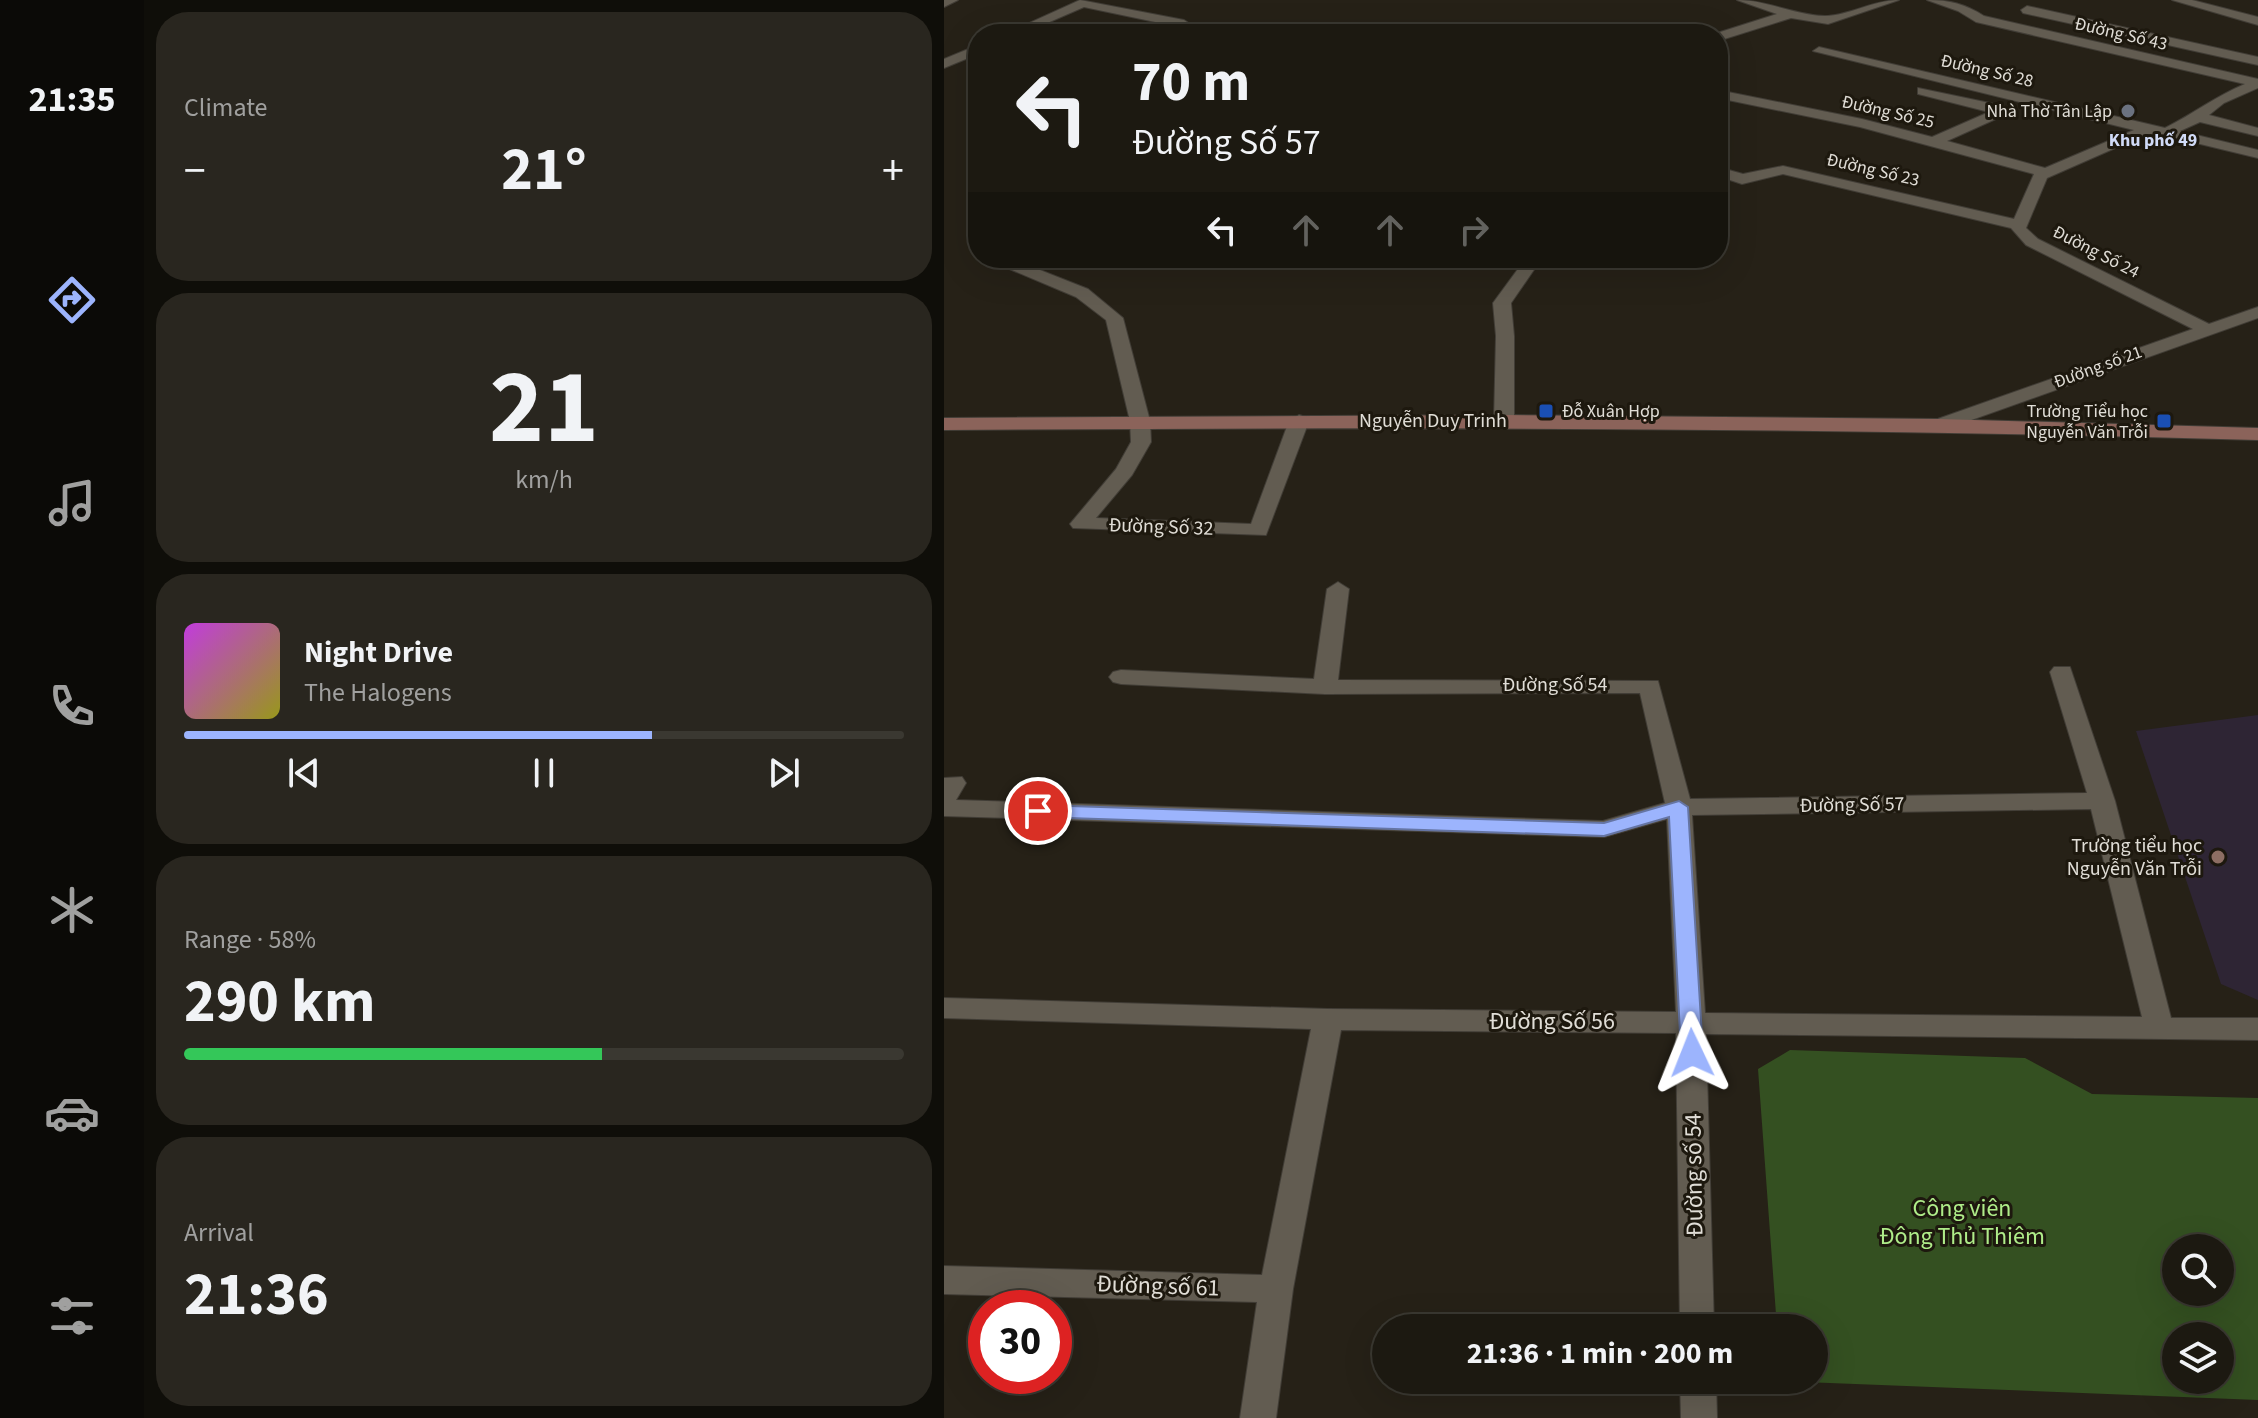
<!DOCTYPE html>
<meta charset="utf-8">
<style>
:root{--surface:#1c1911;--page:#29261f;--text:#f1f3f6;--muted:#a0a09f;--line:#3a3831;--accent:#9cb4fd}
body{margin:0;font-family:"Source Sans 3",sans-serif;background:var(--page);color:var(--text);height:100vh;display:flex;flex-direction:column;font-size:30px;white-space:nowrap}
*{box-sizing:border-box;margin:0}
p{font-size:26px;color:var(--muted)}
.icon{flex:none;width:44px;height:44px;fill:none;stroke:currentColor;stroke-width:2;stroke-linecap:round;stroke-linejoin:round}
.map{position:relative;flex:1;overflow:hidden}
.drawer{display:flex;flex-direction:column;gap:12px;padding:12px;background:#0f0e09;width:800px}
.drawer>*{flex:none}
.top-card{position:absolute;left:24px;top:24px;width:760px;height:244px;border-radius:32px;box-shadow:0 8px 32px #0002,0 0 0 2px var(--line);background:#1c1911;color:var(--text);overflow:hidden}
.controls{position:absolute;left:1218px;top:1234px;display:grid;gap:16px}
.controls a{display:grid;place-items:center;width:72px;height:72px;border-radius:50%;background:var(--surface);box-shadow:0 8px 32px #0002,0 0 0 2px var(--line);font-size:40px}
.speed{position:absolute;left:24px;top:1290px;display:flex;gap:16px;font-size:40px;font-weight:700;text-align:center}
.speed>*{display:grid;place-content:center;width:104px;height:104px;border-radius:50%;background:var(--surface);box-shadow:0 8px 32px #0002,0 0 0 2px var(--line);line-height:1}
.speed .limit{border:12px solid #d22;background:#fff;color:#111}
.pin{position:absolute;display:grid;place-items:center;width:68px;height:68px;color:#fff;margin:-34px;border:4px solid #fff;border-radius:50%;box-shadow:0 2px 8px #0007}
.me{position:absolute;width:88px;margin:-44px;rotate:358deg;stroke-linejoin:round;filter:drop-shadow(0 0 6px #0008)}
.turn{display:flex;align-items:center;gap:28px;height:168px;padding:0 32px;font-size:36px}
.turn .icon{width:104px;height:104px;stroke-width:2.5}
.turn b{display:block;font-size:56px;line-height:68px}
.lanes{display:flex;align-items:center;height:76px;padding:0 32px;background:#0003;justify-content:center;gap:40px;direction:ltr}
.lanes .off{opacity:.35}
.big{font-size:60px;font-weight:700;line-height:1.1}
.drawer .widget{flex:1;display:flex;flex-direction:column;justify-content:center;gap:12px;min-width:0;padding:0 28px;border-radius:32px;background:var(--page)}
.drawer .dial{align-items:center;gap:0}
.dial b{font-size:104px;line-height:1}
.song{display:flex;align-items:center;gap:24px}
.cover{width:96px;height:96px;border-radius:12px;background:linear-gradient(135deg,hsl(290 70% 55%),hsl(60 70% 35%))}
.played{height:8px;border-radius:4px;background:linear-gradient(90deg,var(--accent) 65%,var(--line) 65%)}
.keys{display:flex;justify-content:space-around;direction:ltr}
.heat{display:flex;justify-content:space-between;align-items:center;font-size:44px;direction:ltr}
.charge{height:12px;border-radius:6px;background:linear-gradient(90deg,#34c759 58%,var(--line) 0)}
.trip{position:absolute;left:428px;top:1314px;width:456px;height:80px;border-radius:40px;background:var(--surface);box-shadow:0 8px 32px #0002,0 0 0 2px var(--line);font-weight:700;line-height:80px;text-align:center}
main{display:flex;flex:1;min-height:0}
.tab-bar{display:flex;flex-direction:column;width:144px;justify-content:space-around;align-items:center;background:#0b0a07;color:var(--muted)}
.tab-bar .icon{width:56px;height:56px}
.tab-bar .current{color:var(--accent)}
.tab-bar b{font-size:36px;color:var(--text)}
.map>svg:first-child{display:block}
.education{fill:#2e2534}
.green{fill:#345021;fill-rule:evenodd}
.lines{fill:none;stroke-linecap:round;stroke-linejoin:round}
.minor-casing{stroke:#413d36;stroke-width:2}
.secondary-casing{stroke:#413d36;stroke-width:2}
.minor{fill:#625c51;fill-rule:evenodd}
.secondary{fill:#8b635a;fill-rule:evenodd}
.route{fill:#9cb4fd;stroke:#6575a4;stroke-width:2}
.worship-dot{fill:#6b7280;stroke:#1d180e;stroke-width:3}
.transit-dot{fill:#1a4fb4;stroke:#1d180e;stroke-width:3}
.education-dot{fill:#8d6e63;stroke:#1d180e;stroke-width:3}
.labels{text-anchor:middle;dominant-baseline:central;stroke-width:6;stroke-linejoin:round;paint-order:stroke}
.far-street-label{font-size:18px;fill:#e0ddd6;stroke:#1d180e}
.far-poi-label{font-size:18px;fill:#e0ddd6;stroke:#1d180e;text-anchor:end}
.far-neighbourhood-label{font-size:18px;font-weight:bold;fill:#d1dbf7;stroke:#1d180e}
.street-label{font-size:20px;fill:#e0ddd6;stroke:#1d180e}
.poi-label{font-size:20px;fill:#e0ddd6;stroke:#1d180e;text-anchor:end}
.near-street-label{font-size:24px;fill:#e0ddd6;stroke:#1d180e}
.near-park-label{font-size:24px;fill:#afec89;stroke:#1d180e}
</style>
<main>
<nav class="tab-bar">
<b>21:35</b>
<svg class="icon current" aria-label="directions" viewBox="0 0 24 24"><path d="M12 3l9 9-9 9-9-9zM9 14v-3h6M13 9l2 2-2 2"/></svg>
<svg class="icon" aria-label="music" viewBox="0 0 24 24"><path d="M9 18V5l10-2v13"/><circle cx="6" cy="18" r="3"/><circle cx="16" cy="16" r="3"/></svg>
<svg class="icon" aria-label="phone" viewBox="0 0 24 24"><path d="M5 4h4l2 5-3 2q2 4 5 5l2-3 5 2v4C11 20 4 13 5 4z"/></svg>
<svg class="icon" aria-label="climate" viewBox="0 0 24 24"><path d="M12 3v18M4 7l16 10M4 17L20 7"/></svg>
<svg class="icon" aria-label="car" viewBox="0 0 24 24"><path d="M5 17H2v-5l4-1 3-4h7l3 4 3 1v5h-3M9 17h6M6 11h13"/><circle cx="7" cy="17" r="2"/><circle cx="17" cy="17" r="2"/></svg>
<svg class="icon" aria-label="filters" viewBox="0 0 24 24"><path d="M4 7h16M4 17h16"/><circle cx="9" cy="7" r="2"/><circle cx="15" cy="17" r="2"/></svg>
</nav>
<section class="drawer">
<div class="widget"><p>Climate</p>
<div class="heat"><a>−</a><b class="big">21°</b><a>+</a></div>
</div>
<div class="widget dial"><b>21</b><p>km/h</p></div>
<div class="widget">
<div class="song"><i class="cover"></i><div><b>Night Drive</b><p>The Halogens</p></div></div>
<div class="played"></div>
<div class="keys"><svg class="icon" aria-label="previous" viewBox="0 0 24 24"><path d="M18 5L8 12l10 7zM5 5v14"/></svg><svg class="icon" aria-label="pause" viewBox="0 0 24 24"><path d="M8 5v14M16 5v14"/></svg><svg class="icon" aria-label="next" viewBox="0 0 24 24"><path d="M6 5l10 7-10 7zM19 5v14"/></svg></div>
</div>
<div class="widget"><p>Range · 58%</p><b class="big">290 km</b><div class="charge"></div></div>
<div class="widget"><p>Arrival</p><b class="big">21:36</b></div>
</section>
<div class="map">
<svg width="1314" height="1418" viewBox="0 0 1314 1418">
<rect width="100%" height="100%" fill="#262117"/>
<polygon class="education" points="1314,715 1314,1000 1277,984 1192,731"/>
<path class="green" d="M 846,1050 L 1081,1058 L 1148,1094 L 1314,1098 L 1314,1400 L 860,1382 L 858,1380 L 870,1380 L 870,1328 L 833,1328 L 814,1069 ZM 1232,1248 L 1276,1248 L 1276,1292 L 1232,1292 ZM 1232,1336 L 1276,1336 L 1276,1380 L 1232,1380 Z"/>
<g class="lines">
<defs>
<g id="minor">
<polygon points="0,0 14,0 0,7"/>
<polygon points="136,0 240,20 246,24 240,28 140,7 78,34 61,34"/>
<path d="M 793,0 C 823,0 850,15 881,16 C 904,16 929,0 955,0 L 884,24 L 847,18 L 774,41 L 774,34 L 770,34 L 833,14 Z"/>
<path d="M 983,0 C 1006,0 1021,4 1040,16 L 1314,79 L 1314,88 L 1280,103 L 1265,115 L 1314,128 L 1314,136 L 1256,122 L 1236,131 L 1314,150 L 1314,158 L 1223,136 L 1203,134 L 1103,178 L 1082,228 L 1094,239 L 1265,324 L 1314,307 L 1314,318 L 1002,429 L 988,429 L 985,425 L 988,421 L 1249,329 L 1082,245 L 1067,228 L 839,174 L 798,184 L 774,176 L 774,167 L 799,174 L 839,166 L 1070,219 L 1090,174 L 916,127 L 774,98 L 774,90 L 918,119 L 988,137 L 1045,112 L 974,94 L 974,88 L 1060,106 L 1067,110 L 1065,113 L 1003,141 L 1101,168 L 1190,130 L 869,51 L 875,47 L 1221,128 C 1249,114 1272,96 1301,84 L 1032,22 L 1014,11 Z"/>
<polygon points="1228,0 1248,0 1314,17 1314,25"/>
<polygon points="1083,6 1314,57 1314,65 1079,13 1077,10"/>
<polygon points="34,45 34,54 0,68 0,59"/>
<polygon points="582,258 598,258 567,303 570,336 570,421 560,427 550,421 552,336 549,303"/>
<polygon points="56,259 68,259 144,289 179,318 206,421 207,442 188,475 152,518 307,524 345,421 355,415 362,417 365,421 322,535 129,528 126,524 172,469 187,442 186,421 162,320 132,297 56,265 54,262"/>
<path d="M 394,582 L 405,589 L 394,680 L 714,681 L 746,799 L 1143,793 L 1106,672 L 1110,667 L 1126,667 L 1171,801 L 1227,1018 L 1314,1018 L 1314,1040 L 762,1034 L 770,1328 L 736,1328 L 732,1033 L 397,1030 L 349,1289 L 332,1418 L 296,1418 L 313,1302 L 0,1294 L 0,1266 L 318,1275 L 367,1029 L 0,1018 L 0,998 L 384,1009 L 732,1012 L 723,819 L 660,837 L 0,816 L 0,778 L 18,777 L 22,783 L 12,800 L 659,821 L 721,803 L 696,693 L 381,694 L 177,684 L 169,682 L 165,677 L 169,672 L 177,670 L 370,679 L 383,589 ZM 1147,809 L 1198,1017 L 761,1013 L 748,815 Z"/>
<polygon points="736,1380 772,1380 773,1418 737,1418"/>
</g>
<path id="secondary" d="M 560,415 L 995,419 L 1314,428 L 1314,440 C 876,427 438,427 0,430 L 0,418 Z"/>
</defs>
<use href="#minor" class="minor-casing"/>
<use href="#secondary" class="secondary-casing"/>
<use href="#minor" class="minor"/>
<use href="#secondary" class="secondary"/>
</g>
<polygon class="route" points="735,801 744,807 759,1053 756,1059 748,1061 740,1059 737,1053 725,817 660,836 94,817 85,811 94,805 660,823"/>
<circle class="worship-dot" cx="1184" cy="111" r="8"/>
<g class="transit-dot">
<rect x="594" y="403" width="16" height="16" rx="4"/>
<rect x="1212" y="413" width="16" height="16" rx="4"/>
</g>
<circle class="education-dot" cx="1274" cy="857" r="8"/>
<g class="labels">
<g class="far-street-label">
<text transform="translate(1177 34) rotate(13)">Đường Số 43</text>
<text transform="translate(1043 71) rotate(13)">Đường Số 28</text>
<text transform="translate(944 112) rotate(13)">Đường Số 25</text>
<text transform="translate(929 170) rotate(13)">Đường Số 23</text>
<text transform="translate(1152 252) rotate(27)">Đường Số 24</text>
<text transform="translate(1154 367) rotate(-20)">Đường số 21</text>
</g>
<g class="far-poi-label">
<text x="1168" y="111">Nhà Thờ Tân Lập</text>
<text x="618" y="411" text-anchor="start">Đỗ Xuân Hợp</text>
<text x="1204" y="411">Trường Tiểu học<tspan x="1204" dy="21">Nguyễn Văn Trỗi</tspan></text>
</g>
<g class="far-neighbourhood-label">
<text x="1209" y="140">Khu phố 49</text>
</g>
<g class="street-label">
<text x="489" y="421">Nguyễn Duy Trinh</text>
<text transform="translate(217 527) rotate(2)">Đường Số 32</text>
<text x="611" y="685">Đường Số 54</text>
<text transform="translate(908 805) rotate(-1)">Đường Số 57</text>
</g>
<g class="poi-label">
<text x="1258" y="846">Trường tiểu học<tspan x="1258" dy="23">Nguyễn Văn Trỗi</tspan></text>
</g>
<g class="near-street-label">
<text x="608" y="1021">Đường Số 56</text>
<text transform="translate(750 1175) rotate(-91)">Đường số 54</text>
<text transform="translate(214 1286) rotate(2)">Đường số 61</text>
</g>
<g class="near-park-label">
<text x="1018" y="1208">Công viên<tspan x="1018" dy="28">Đông Thủ Thiêm</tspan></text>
</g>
</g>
</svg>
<div class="controls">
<a><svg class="icon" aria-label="search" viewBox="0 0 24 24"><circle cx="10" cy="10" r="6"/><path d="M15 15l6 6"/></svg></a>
<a><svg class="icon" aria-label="layers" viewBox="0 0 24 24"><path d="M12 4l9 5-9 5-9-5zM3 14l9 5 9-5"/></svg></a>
</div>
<div class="speed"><div class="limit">30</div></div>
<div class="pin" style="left:94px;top:811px;background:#d93025"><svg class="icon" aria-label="arrive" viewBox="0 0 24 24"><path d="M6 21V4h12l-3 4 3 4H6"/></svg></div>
<svg class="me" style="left:748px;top:1053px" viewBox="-20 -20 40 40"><path d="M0-17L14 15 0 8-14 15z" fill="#9cb4fd" stroke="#fff" stroke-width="4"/></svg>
<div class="trip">21:36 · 1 min · 200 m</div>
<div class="top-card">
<div class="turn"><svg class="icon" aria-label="left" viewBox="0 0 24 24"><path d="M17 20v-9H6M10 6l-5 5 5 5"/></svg><div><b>70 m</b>Đường Số 57</div></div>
<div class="lanes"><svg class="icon" aria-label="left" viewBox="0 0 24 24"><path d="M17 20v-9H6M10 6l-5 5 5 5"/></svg><svg class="icon off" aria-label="ahead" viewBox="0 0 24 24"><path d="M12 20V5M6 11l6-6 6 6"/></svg><svg class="icon off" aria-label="ahead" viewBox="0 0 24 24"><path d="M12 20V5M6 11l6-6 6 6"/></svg><svg class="icon off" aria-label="right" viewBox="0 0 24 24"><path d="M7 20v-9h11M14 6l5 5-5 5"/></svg></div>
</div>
</div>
</main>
